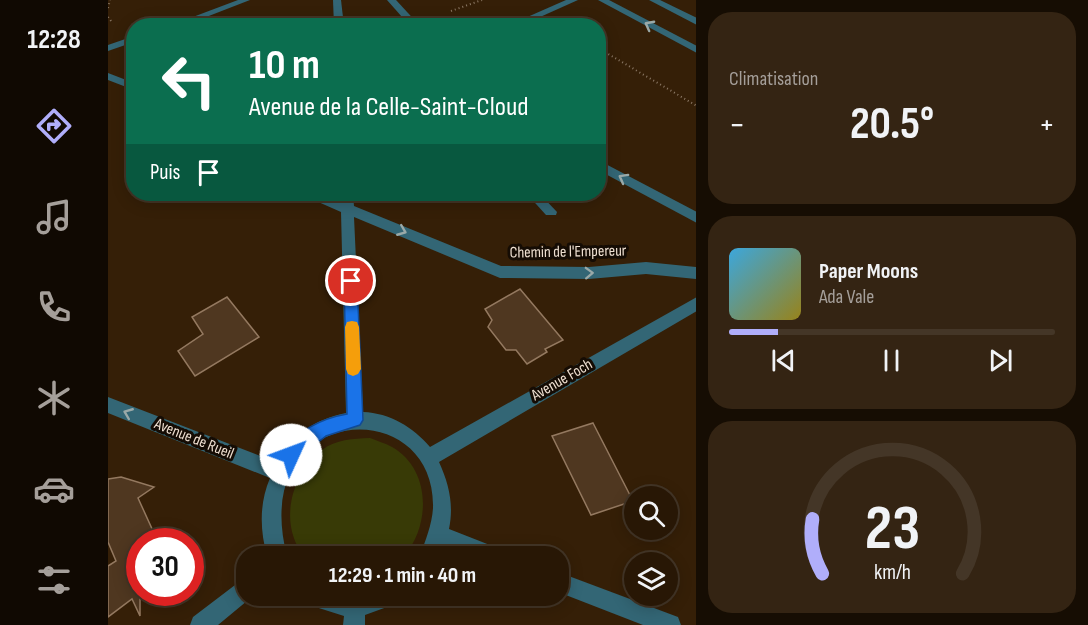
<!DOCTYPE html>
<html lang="fr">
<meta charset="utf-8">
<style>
:root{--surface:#281705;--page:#342413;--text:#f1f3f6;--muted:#a59f9a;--line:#443627;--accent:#b0aefa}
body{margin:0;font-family:"Sofia Sans Condensed",sans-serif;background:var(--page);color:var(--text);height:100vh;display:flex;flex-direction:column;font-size:22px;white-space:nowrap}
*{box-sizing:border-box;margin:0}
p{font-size:20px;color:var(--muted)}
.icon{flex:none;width:33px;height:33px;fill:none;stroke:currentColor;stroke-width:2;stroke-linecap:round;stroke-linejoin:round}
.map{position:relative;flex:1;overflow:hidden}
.sheet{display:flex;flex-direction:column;gap:12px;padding:12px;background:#160d03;width:392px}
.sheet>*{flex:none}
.hud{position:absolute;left:18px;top:18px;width:480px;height:183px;border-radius:24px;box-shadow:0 3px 15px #0003,0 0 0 2px var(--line);background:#0b6e4f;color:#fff;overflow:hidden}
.fabs{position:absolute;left:516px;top:486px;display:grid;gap:12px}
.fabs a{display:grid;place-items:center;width:54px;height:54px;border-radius:50%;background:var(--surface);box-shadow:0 3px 15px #0003,0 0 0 2px var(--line);font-size:30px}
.speed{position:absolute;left:18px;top:528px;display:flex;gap:12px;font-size:30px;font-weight:700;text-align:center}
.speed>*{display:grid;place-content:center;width:78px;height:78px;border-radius:50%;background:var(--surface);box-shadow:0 3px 15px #0003,0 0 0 2px var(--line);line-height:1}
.speed .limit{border:9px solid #d22;background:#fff;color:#111}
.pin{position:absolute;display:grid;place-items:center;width:51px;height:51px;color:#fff;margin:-26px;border:3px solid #fff;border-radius:50%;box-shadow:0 2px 6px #0007}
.me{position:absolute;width:66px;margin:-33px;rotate:47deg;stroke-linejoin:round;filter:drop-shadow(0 0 4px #0008)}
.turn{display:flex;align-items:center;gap:21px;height:126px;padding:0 24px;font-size:27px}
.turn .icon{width:78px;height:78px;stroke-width:2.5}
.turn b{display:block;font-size:42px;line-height:51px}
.then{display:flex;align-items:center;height:57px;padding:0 24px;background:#0003;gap:12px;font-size:22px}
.big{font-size:45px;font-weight:700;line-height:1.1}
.sheet .card{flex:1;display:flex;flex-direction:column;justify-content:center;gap:9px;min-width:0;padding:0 21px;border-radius:24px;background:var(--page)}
.sheet .dial{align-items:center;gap:0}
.dial svg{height:156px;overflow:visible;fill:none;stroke:var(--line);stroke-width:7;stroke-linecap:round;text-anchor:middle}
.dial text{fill:var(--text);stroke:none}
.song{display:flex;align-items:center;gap:18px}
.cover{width:72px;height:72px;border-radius:9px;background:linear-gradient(135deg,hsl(200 70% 55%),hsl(50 70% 35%))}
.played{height:6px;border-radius:3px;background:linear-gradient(90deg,var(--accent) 15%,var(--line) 15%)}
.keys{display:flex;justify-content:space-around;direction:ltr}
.heat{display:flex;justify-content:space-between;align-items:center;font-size:33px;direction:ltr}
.trip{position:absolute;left:128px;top:546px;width:333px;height:60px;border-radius:24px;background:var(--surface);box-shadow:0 3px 15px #0003,0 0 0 2px var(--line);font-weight:700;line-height:60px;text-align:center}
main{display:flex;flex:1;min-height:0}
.tab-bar{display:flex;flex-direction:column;width:108px;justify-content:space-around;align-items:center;background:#100902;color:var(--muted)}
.tab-bar .icon{width:42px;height:42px}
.tab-bar .on{color:var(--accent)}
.tab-bar b{font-size:27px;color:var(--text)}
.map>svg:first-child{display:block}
.green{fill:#383a06}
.building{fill:#4f3720;stroke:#947960;stroke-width:1.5}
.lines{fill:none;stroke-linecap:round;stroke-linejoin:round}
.path{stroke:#8c7966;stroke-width:2;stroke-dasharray:1 3;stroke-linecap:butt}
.minor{fill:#336675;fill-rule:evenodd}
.oneway{stroke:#9aa9a8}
.route{fill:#1a73e8;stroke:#114b97;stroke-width:1.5}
.slow{fill:#f59e0b}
.labels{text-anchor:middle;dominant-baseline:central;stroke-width:6;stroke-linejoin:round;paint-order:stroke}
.street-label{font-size:16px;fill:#efe0d2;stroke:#150c04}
</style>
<main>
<nav class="tab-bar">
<b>12:28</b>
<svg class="icon on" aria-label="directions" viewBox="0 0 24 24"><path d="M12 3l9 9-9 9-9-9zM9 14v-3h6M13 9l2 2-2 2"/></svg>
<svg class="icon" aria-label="music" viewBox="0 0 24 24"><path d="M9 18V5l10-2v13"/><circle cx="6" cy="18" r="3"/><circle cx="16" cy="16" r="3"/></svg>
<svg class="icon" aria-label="phone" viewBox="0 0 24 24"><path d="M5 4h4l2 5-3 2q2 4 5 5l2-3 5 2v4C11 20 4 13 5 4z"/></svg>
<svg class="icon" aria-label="climate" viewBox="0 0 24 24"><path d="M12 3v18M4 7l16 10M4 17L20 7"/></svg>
<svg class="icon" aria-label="car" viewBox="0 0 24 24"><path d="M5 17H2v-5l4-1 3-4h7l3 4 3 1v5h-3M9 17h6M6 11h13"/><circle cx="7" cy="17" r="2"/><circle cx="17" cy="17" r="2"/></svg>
<svg class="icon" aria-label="filters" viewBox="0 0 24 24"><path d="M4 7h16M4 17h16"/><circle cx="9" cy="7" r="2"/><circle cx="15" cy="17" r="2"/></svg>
</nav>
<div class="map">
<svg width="589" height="625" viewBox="0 0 589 625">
<rect width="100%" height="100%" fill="#351f07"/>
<path class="green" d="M 262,438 C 269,441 277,443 284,447 C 323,469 323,525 296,556 L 196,556 C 170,524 183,474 214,450 C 228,439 245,439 262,438 Z"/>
<g class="building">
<polygon points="412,289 455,340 437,349 439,352 419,364 408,350 398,350 380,327 384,320 377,309"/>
<polygon points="119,297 151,337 87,376 70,351 95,334 84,317"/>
<polygon points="485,423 525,501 483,515 444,436"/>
<polygon points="13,477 46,487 30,498 50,542 32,542 32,616 24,599 0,617 0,566 8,561 0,542 0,479"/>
</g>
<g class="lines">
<g class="path">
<polyline points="0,8 2,0"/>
<polyline points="343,11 374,0"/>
<polyline points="0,17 3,21"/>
<polyline points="490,48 589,106"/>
</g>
<g class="minor">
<polygon points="130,0 142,0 75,26 61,26"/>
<polygon points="225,0 233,0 236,26 226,26"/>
<polygon points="279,0 288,0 312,26 302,26"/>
<polygon points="458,0 470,0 412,26 399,26"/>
<polygon points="490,0 501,0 589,46 589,53"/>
<polygon points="541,0 552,0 589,18 589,25"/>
<polygon points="26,36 26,42 0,51 0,45"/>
<polygon points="0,73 26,83 26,90 0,80"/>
<polygon points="490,160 589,212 589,223 490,170"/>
<path d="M 197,194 L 214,194 L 233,201 L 233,194 L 245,194 L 246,206 L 393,266 L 481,267 L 538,262 L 589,267 L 589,279 L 538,274 L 481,279 L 392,278 L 246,217 L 255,412 C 282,413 305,427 322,447 L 589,297 L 589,311 L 331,462 C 341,484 346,505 341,529 L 392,549 L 395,556 L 361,556 L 336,547 L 332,556 L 312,556 C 317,541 324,525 325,508 C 328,392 139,402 179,556 L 159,556 C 152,530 151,504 162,478 L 0,413 L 0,397 L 168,462 C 185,435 207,419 238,413 L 233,212 L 199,197 Z"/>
<path d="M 318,194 L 356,194 L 354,197 C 343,201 326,203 318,194 Z"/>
<polygon points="419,194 432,194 449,212 448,215 438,215"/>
<polygon points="450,572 570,617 573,625 535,625 450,592"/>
<polygon points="138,579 138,596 145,596 110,625 82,625 85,617 131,582"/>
<polygon points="192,596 293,596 290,603 257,615 257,625 235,625 236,616 195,603"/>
</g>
</g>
<defs><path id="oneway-chevron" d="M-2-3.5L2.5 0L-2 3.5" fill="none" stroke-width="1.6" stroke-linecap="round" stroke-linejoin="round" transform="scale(1.5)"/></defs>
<g class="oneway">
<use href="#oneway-chevron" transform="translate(541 25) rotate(-152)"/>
<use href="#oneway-chevron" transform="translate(515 178) rotate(-151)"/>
<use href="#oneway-chevron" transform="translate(294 231) rotate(22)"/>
<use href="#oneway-chevron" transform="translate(481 273) rotate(-2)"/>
<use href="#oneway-chevron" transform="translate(20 413) rotate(-158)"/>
</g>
<path class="route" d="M 243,276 L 249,281 L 255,420 L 252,425 L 218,436 L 183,464 L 177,461 L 175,455 C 184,432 215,418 239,414 L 236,281 Z"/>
<polygon class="slow" points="244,321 249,322 251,327 253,369 250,374 245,376 240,374 238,369 237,327 239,322"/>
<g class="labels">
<g class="street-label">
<text transform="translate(460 252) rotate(-1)">Chemin de l'Empereur</text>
<text transform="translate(454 380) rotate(-30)">Avenue Foch</text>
<text transform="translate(86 439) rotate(22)">Avenue de Rueil</text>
</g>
</g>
</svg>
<div class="fabs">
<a><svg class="icon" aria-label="search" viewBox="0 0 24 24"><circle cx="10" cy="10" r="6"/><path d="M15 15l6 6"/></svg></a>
<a><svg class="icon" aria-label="layers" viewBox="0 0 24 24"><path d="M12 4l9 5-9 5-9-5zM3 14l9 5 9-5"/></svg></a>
</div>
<div class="speed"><div class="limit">30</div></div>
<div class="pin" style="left:243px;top:281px;background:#d93025"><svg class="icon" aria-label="arrive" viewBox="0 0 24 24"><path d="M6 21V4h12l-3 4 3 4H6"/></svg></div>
<svg class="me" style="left:183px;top:455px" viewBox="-20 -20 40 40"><circle r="19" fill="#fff"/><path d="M0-13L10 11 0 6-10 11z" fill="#1a73e8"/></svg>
<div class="trip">12:29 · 1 min · 40 m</div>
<div class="hud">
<div class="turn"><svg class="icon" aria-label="left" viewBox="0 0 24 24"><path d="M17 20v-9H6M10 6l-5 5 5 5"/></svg><div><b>10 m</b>Avenue de la Celle-Saint-Cloud</div></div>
<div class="then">Puis<svg class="icon" aria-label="arrive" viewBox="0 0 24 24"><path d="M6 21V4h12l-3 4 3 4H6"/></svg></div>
</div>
</div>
<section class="sheet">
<div class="card"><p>Climatisation</p>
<div class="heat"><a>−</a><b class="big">20.5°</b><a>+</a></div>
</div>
<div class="card">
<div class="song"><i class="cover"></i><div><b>Paper Moons</b><p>Ada Vale</p></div></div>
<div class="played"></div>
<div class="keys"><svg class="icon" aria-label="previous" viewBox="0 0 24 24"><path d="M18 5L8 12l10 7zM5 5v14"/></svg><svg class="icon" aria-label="pause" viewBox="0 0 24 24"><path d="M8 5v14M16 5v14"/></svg><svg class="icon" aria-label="next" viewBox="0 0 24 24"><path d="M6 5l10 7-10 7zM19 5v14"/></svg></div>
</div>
<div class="card dial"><svg viewBox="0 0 100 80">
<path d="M14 69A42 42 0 1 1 86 69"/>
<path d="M14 69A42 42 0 0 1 9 41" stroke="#b0aefa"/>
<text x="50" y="56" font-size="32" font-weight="700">23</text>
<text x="50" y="72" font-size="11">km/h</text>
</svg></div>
</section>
</main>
